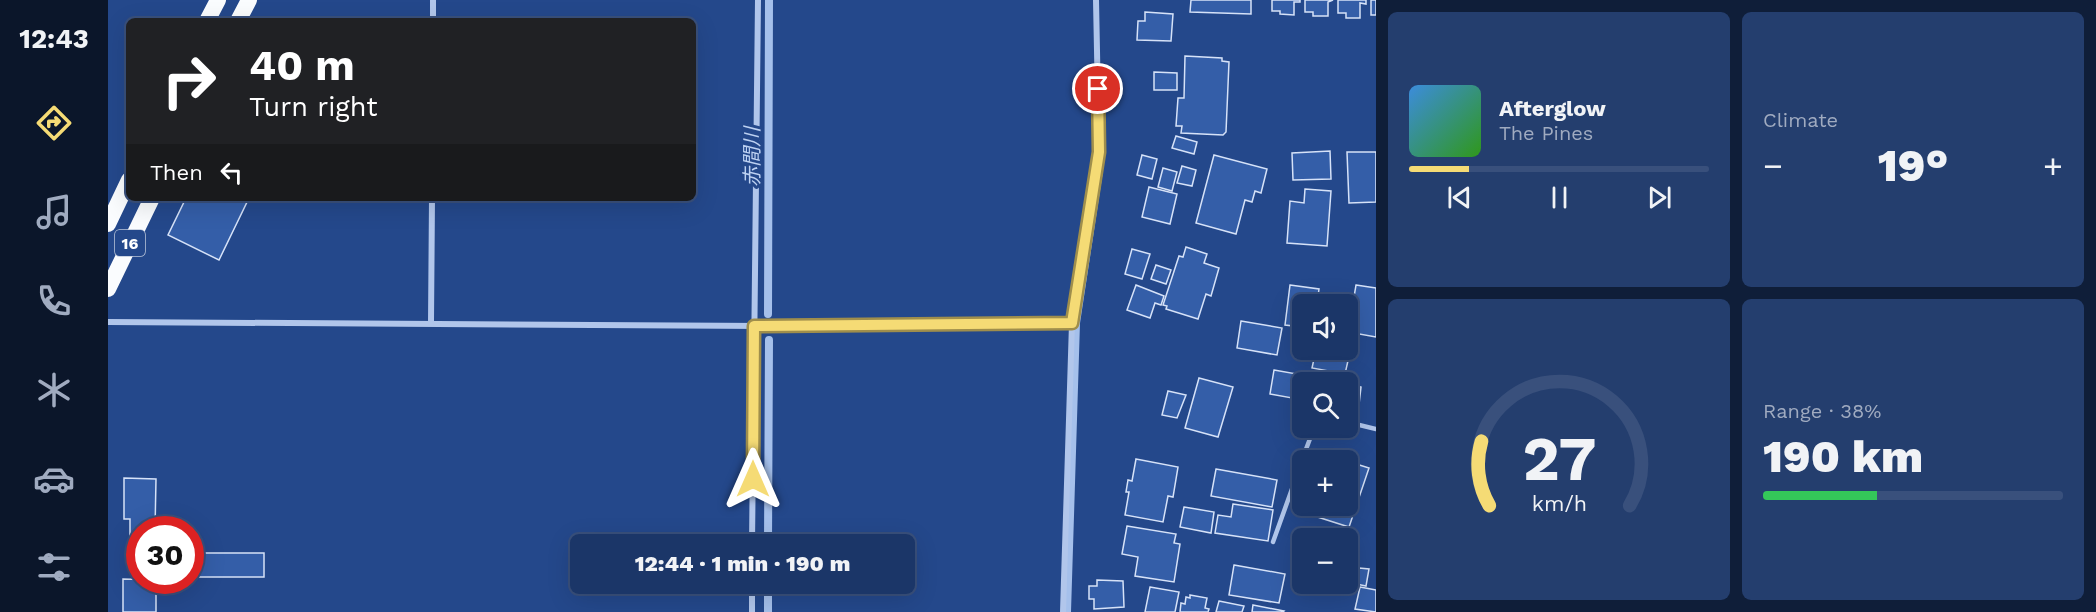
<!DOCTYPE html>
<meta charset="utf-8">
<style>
:root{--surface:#1b3668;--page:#243e6e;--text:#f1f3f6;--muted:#a0abc0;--line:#39507c;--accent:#f5db75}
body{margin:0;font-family:"Work Sans","Noto Sans JP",sans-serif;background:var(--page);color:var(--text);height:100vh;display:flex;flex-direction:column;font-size:22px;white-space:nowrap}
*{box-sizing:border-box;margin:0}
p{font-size:20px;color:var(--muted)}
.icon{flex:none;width:33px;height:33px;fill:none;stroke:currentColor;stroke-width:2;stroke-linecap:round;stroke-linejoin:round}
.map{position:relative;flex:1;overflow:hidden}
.sheet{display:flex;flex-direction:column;gap:12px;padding:12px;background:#0f1e39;width:720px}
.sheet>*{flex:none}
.hud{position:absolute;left:18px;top:18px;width:570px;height:183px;border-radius:9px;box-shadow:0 6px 24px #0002,0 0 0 2px var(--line);background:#202124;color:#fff;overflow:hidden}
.buttons{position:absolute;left:1184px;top:294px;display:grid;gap:12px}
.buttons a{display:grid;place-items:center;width:66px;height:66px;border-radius:9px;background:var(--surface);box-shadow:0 6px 24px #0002,0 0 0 2px var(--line);font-size:30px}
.speed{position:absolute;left:18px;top:516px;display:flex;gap:12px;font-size:30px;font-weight:700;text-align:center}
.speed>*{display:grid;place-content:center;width:78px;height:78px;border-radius:50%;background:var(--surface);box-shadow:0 6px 24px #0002,0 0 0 2px var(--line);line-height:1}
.speed .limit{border:9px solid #d22;background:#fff;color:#111}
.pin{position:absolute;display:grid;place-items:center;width:51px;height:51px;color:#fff;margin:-26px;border:3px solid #fff;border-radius:50%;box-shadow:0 2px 6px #0007}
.me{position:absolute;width:66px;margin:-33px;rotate:0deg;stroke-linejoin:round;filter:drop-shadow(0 0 4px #0008)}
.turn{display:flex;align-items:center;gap:21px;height:126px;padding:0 24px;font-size:27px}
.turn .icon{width:78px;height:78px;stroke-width:2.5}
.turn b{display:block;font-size:42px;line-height:51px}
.then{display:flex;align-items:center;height:57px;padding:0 24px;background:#0003;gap:12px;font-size:22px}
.big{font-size:45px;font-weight:800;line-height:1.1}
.sheet .tile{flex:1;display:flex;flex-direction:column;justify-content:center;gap:9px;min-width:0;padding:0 21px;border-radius:9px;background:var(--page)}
.sheet .dial{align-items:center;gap:0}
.dial svg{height:156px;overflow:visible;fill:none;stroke:var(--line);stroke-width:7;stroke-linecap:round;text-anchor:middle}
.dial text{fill:var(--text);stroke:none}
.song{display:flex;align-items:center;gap:18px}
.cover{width:72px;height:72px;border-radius:9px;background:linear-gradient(135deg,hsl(210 70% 55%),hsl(110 70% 35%))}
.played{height:6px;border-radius:3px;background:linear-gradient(90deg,var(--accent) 20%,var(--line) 20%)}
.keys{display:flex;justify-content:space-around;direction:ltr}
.heat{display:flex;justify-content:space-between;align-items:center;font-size:33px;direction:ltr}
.charge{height:9px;border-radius:4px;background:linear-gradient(90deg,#34c759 38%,var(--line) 0)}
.sheet .tiles{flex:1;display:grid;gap:12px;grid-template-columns:repeat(2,1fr)}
.trip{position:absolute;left:462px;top:534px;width:345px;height:60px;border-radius:9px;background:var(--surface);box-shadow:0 6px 24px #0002,0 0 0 2px var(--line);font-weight:800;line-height:60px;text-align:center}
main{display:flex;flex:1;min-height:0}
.dock{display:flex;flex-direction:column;width:108px;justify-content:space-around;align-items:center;background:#0b162a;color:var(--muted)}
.dock .icon{width:42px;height:42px}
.dock .on{color:var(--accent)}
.dock b{font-size:27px;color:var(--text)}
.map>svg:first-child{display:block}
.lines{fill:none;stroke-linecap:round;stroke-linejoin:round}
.stream{stroke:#a5c0eb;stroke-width:8}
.building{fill:#345ea8;stroke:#d6e2f8;stroke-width:1.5}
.service{stroke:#b1c6eb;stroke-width:4.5}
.minor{stroke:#b1c6eb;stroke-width:6}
.trunk{stroke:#fafcfe;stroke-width:16}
.route-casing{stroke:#9f8e4c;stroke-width:15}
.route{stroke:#f5db75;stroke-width:10}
.labels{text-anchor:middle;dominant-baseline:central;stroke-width:6;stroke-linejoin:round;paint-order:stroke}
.shield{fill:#24488b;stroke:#bdc8dc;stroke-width:1.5}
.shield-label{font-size:16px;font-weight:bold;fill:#fff}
.water-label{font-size:20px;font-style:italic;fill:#bdd1f2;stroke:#24488b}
</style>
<main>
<nav class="dock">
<b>12:43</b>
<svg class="icon on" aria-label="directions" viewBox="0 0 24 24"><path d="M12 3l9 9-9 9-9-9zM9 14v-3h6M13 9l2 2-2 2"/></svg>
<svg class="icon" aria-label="music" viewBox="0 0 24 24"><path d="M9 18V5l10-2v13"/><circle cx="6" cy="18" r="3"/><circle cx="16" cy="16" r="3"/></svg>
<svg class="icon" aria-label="phone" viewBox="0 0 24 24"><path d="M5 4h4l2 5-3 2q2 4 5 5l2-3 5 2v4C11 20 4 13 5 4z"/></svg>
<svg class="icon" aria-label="climate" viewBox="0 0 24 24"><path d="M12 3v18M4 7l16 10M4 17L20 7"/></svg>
<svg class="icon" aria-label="car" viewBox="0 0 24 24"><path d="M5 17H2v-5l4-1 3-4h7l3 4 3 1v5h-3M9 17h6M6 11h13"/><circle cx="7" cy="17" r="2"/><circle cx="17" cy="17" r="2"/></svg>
<svg class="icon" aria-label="filters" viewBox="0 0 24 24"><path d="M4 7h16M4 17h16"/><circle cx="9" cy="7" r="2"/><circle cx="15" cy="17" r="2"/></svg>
</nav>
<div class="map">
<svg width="1268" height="612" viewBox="0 0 1268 612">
<rect width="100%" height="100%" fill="#24488b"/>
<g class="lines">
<g class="stream">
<polyline points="660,314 661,0"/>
<polyline points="660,544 661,340"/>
<polyline points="660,612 660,584"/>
<polyline points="959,612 968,323 991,171"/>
</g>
</g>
<g class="building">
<polygon points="1083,0 1143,0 1143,14 1082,12"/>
<polygon points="1164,0 1192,0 1192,2 1186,2 1186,15 1172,14 1172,11 1164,11"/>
<polygon points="1197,0 1225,0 1220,2 1220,16 1205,16 1205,12 1197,12"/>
<polygon points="1230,0 1258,0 1258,4 1252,3 1252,18 1238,18 1238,13 1230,13"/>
<rect x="1263" y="0" width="5" height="15"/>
<polygon points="1037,12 1065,14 1063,41 1029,40 1030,21 1037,21"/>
<polygon points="1077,56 1114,58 1114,61 1121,62 1118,132 1115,135 1073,133 1074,126 1068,126 1070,98 1076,98"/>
<polygon points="1046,72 1069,73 1069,90 1046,90"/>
<polygon points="1068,136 1089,142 1086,154 1064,148"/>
<polygon points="1222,151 1223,179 1185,180 1184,153"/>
<polygon points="1239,152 1268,152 1268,202 1241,203"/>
<polygon points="1034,155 1049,159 1044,179 1029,175"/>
<polygon points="1106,155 1159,169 1153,193 1147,191 1144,202 1137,200 1128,234 1088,223"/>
<polygon points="1074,166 1088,170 1084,186 1069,183"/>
<polygon points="1055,168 1069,172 1064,191 1050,187"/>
<polygon points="1041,187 1069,194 1062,224 1034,217"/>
<polygon points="1197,189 1223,191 1219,246 1179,243 1182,201 1196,203"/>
<polygon points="78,198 141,198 111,260 60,235"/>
<polygon points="1078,247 1099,254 1096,263 1111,268 1103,296 1098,294 1090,319 1058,309 1059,306 1055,305 1071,256 1075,257"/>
<polygon points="1024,249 1042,254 1034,279 1017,274"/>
<polygon points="1048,265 1063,270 1058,284 1043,279"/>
<polygon points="1028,285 1056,296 1053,305 1047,303 1042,318 1019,310"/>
<polygon points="1182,285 1211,289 1209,304 1194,304 1194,327 1177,325"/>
<polygon points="1248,285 1268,288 1268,337 1240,332"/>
<polygon points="1133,321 1174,328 1169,355 1129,348"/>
<polygon points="1239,342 1244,343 1237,374 1204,368 1208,350 1239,350"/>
<polygon points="1166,370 1189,374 1184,398 1162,394"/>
<polygon points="1091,378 1125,387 1110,437 1077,428"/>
<polygon points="1239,384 1253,387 1250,413 1239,411"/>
<polygon points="1060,391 1078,395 1069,418 1054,415"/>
<polygon points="1028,459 1070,467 1065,497 1060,496 1055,522 1017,515 1021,492 1018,492 1020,480 1024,481"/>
<polygon points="1245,463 1261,468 1241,527 1200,514 1203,506 1239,506 1239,465 1244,467"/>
<polygon points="1108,469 1169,480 1164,507 1103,496"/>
<polygon points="16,478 48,479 47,530 32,530 32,544 22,544 22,519 16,519"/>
<polygon points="1125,504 1165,510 1160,541 1107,533 1110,515 1123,517"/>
<polygon points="1076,507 1106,512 1103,533 1072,527"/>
<polygon points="1019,526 1068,534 1066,543 1072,544 1066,582 1027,576 1030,557 1014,554"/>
<polygon points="1239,548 1246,549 1242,575 1239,575"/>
<rect x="88" y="553" width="68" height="24"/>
<polygon points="1126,565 1177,574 1171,603 1121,595"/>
<polygon points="1251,568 1261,569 1258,586 1248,584"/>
<polygon points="15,579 48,580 48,612 15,612"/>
<polygon points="989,580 1015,581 1016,607 986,609 986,599 981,599 981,586 989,586"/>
<polygon points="1042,587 1071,592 1067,612 1037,612"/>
<polygon points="1252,587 1268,590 1268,612 1247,609"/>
<polygon points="1082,595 1099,598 1097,608 1101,609 1100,612 1072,612 1073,603 1077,604 1078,597 1082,598"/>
<polygon points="1111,601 1136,606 1134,612 1108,612"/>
<polygon points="1145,605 1176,611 1175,612 1144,612"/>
</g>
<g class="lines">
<g class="service">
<polyline points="1239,422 1268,429"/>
<polyline points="1194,460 1206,428"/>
<polyline points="1165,542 1194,461"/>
</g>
<g class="minor">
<polyline points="325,21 325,0"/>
<polyline points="0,322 672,326 964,323"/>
<polyline points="323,322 324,198"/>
<polyline points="644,544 650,0"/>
<polyline points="644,612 644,584"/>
<polyline points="955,612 964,323 991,152 988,0"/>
</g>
<g class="trunk">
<polyline points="99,21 110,0"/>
<polyline points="130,21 141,0"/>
<polyline points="0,224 21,180"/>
<polyline points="0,289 44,198"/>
</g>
</g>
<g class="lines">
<defs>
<polyline id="route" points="645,479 646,326 964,323 991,152 990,89"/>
</defs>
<use href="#route" class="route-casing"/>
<use href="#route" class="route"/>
</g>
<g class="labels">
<rect class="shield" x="7" y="230" width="30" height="26" rx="4.5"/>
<g class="shield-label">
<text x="22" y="243">16</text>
</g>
<g class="water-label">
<text transform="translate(644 157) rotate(-90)">赤間川</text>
</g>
</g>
</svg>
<div class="buttons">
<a><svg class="icon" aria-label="sound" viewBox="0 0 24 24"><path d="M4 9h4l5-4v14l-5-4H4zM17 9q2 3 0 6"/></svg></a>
<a><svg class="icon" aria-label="search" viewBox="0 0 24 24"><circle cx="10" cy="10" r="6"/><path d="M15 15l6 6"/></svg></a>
<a>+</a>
<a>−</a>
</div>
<div class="speed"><div class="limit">30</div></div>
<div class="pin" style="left:990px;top:89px;background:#d93025"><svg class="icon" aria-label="arrive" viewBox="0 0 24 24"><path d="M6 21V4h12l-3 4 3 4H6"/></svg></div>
<svg class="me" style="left:645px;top:479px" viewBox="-20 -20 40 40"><path d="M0-17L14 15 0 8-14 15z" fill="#f5db75" stroke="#fff" stroke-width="4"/></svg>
<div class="trip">12:44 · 1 min · 190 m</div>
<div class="hud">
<div class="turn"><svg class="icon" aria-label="right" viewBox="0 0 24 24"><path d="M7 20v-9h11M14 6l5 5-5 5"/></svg><div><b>40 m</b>Turn right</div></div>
<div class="then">Then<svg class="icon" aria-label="left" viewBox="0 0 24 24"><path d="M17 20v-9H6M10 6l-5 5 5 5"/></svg></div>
</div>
</div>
<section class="sheet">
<div class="tiles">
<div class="tile">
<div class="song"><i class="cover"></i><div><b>Afterglow</b><p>The Pines</p></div></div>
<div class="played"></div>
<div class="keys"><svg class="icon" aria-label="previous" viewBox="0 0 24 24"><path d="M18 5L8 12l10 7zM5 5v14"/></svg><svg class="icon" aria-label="pause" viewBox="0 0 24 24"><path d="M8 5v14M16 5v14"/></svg><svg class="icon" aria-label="next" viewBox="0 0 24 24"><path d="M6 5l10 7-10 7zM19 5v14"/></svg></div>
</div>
<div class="tile"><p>Climate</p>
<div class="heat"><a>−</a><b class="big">19°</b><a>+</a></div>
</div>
<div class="tile dial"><svg viewBox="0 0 100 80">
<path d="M14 69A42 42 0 1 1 86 69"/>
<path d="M14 69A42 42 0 0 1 10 36" stroke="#f5db75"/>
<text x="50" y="56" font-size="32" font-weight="700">27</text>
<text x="50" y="72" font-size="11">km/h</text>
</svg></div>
<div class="tile"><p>Range · 38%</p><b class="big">190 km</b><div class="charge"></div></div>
</div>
</section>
</main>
